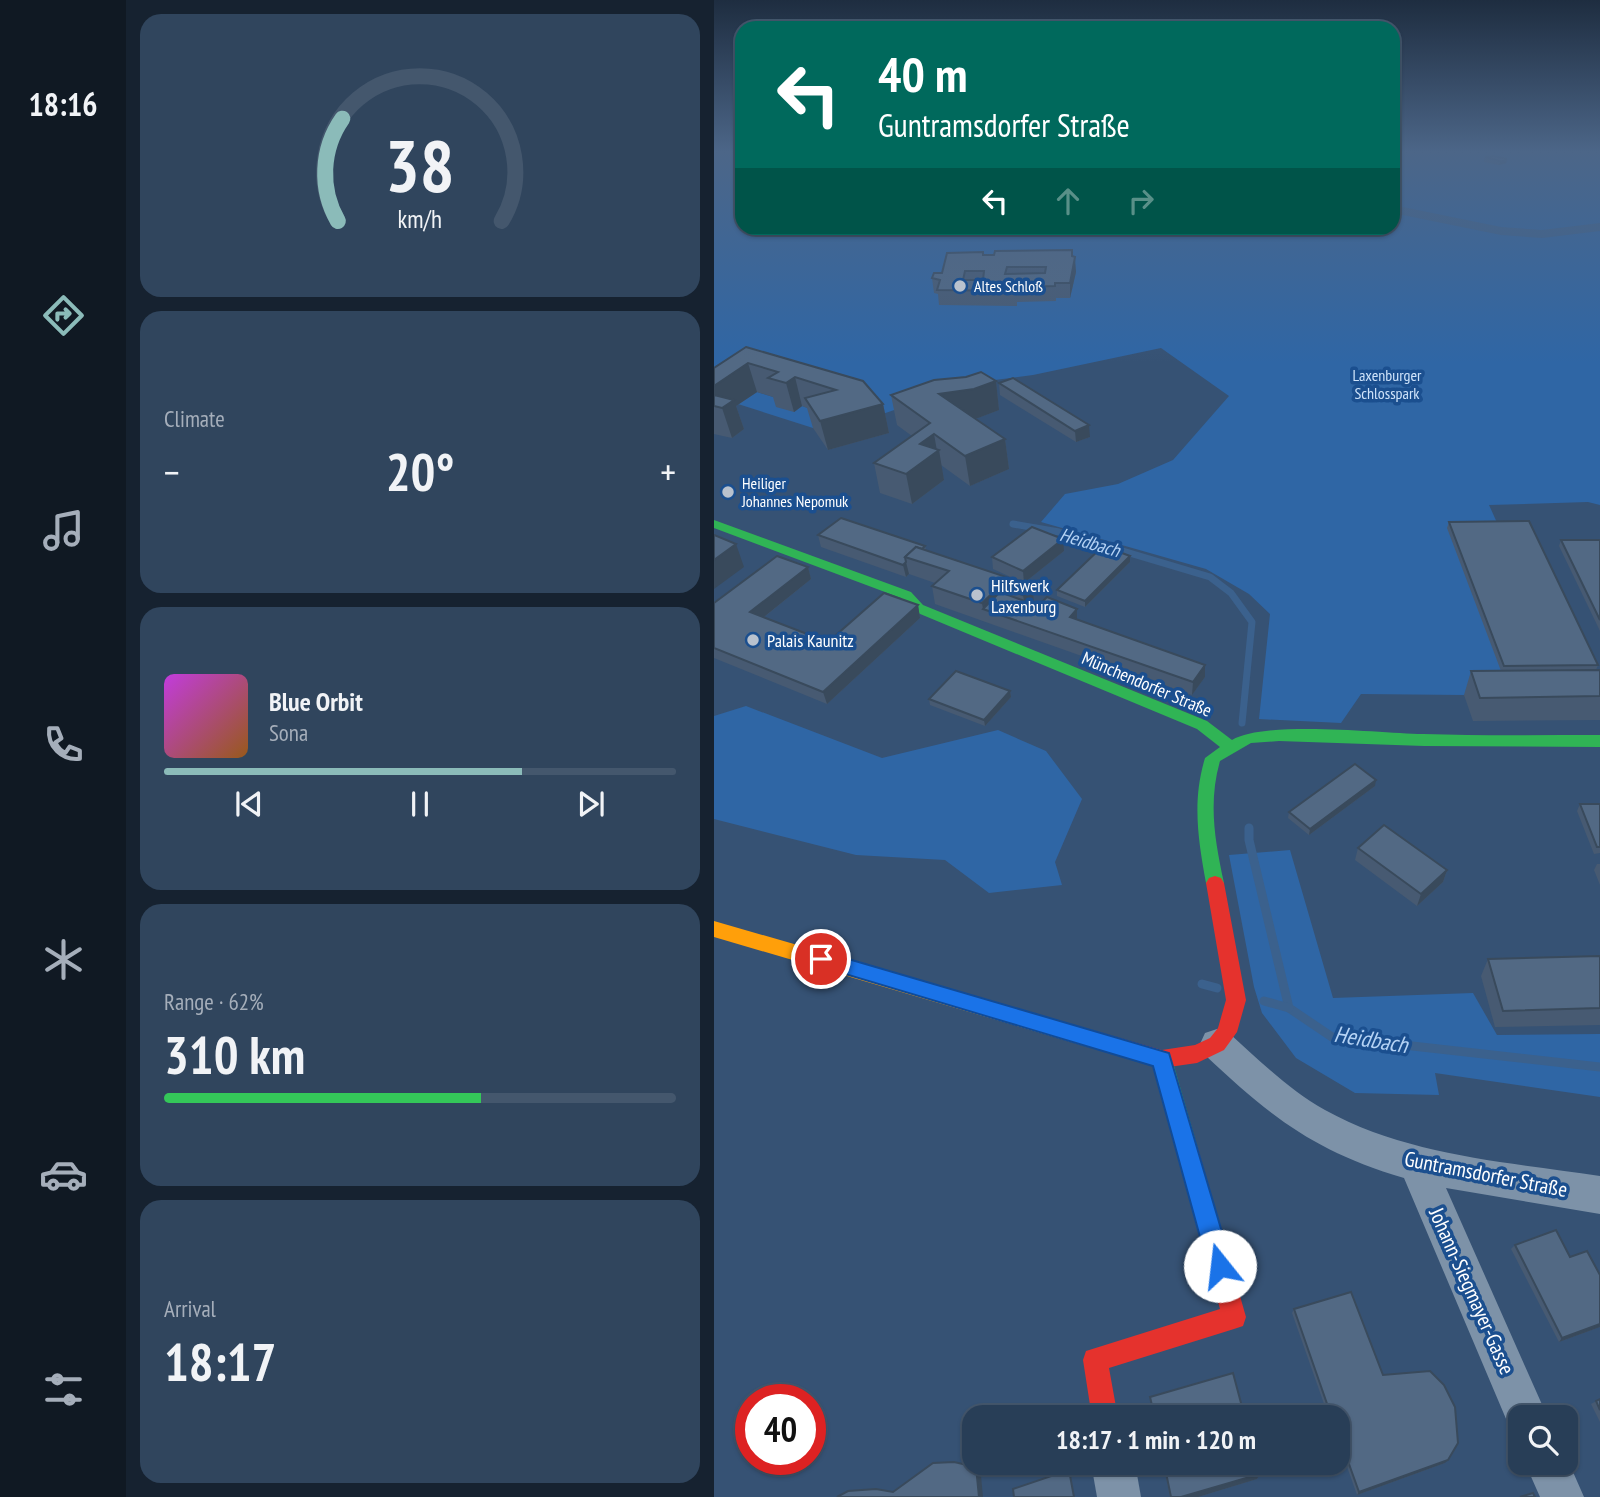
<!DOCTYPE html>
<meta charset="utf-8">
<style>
:root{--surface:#283e57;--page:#30455d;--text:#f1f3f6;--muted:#a5aeba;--line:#44576d;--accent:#8bbbb9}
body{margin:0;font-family:"PT Sans Narrow",sans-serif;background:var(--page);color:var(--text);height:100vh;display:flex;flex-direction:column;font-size:26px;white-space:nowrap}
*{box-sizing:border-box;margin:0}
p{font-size:23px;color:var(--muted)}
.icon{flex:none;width:38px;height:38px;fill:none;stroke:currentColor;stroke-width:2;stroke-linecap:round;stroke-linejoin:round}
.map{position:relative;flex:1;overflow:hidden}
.details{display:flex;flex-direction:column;gap:14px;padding:14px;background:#162230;width:588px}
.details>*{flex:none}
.banner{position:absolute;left:21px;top:21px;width:665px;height:214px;border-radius:21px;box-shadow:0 2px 5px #0004,0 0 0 2px var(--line);background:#00695c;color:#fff;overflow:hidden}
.buttons{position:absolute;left:794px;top:1405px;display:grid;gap:14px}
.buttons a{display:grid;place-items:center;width:70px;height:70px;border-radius:14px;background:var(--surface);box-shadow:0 2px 5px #0004,0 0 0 2px var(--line);font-size:35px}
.speed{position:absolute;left:21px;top:1384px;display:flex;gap:14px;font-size:35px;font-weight:700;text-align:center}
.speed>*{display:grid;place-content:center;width:91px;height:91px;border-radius:50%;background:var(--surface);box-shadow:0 2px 5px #0004,0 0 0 2px var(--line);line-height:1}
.speed .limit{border:10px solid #d22;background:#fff;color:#111}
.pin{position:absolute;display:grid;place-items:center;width:60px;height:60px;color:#fff;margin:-30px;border:4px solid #fff;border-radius:50%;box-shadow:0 2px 7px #0007}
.me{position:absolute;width:77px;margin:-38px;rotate:344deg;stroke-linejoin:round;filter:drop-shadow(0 0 5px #0008)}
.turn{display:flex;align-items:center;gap:24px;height:147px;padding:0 28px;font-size:32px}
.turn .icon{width:91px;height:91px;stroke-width:2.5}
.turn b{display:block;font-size:49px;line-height:60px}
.lanes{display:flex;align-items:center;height:66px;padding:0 28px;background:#0003;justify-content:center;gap:35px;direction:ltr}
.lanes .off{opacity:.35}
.big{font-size:52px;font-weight:600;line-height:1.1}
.details .tile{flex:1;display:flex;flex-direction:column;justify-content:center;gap:10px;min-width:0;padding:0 24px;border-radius:21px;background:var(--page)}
.details .dial{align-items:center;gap:0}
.dial svg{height:182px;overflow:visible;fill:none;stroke:var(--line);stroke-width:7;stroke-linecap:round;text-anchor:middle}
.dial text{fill:var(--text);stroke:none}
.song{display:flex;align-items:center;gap:21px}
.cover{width:84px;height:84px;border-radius:10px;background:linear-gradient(135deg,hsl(290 70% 55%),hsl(30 70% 35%))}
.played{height:7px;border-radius:4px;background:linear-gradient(90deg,var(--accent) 70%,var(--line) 70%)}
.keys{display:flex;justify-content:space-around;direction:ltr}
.heat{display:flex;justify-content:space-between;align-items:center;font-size:38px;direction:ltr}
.charge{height:10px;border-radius:5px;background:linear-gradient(90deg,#34c759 62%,var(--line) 0)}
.trip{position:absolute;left:248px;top:1405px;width:388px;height:70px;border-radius:21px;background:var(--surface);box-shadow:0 2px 5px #0004,0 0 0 2px var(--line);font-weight:600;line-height:70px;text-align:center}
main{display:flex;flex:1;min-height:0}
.tab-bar{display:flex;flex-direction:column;width:126px;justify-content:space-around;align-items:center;background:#101923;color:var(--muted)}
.tab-bar .icon{width:49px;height:49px}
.tab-bar .on{color:var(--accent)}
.tab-bar b{font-size:32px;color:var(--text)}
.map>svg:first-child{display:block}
.green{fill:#2f66a5}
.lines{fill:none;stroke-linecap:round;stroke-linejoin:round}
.stream-far1{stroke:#3b618d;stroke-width:7}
.stream{stroke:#3b618d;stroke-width:9}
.canal{fill:#3b618d;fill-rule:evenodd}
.street{fill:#7d92a8;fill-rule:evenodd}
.fast{fill:#30b455;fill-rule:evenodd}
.slow{fill:#ff9f0a;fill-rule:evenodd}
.jam{fill:#e5322d;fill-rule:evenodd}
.wall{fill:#475a72}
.shaded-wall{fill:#394a5c}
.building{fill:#526984;stroke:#394a5c;stroke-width:2;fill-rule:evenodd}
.route{fill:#1a73e8;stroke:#114b97;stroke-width:2}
.poi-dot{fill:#b9c2ce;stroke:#1b4f8f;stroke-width:2.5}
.labels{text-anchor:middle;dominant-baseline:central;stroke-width:7;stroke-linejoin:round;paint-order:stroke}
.far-poi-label{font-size:16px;fill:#fff;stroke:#1b4f8f;text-anchor:start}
.far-park-label{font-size:16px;fill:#cfe3fa;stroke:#1b4f8f}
.poi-label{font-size:18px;fill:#fff;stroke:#1b4f8f;text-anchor:start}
.street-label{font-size:18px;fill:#fff;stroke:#1b4f8f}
.water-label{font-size:19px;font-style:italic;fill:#b5d3f5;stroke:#1b4f8f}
.near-street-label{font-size:21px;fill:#fff;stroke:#1b4f8f}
.near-water-label{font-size:23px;font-style:italic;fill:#b5d3f5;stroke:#1b4f8f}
</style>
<main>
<nav class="tab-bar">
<b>18:16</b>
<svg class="icon on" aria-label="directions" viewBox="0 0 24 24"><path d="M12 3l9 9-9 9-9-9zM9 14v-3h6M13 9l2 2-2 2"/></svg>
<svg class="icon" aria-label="music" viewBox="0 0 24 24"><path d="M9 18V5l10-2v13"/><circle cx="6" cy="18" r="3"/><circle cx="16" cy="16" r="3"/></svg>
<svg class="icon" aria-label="phone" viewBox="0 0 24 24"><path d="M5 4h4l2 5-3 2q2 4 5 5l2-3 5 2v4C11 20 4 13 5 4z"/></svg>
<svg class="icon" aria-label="climate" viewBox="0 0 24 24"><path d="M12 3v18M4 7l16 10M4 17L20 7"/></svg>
<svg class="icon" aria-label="car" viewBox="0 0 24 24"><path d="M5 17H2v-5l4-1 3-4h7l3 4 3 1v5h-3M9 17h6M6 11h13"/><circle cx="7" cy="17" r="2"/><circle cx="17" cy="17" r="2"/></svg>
<svg class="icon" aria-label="filters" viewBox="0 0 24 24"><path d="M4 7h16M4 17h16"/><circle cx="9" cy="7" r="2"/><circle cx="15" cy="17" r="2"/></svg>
</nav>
<section class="details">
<div class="tile dial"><svg viewBox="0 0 100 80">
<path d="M14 69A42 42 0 1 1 86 69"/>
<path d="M14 69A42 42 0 0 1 16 24" stroke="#8bbbb9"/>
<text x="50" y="56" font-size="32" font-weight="700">38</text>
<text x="50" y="72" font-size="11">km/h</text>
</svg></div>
<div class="tile"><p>Climate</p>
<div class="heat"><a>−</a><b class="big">20°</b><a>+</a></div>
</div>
<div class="tile">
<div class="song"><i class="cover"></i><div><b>Blue Orbit</b><p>Sona</p></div></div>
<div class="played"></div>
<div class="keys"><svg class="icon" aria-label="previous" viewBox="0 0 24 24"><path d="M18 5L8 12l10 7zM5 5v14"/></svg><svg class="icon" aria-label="pause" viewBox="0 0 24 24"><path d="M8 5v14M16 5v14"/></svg><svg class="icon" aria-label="next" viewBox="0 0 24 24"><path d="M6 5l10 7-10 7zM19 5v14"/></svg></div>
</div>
<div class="tile"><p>Range · 62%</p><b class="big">310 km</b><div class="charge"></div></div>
<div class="tile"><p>Arrival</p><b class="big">18:17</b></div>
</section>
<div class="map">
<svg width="886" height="1497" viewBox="0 0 886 1497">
<rect width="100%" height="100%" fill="#365274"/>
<g class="green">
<polygon points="0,153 28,153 28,228 679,228 679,153 886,153 886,505 874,502 775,505 785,527 788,673 750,695 647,694 627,723 545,719 556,614 535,594 492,569 327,522 351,494 404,484 459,460 515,396 447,348 319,375 258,383 160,417 41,375 0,397"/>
<polygon points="43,392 72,401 80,412 88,406 129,419 99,428 24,404"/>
<polygon points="32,706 168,758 284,730 332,751 368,799 341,862 348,885 275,893 231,860 142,855 0,819 0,716"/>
<polygon points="576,850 619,998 759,993 783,1035 886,1034 886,1097 721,1073 725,1095 641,1093 582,1058 548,1013 540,987 515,855"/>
</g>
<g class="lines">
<polyline class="stream-far1" points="299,524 345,532 496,577 517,593 538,622 528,723"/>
<g class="stream">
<polyline points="535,828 535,840 575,1008 618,1037 886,1067"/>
<polyline points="488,984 503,988"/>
<polyline points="550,1001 575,1008"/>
</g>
<polygon class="canal" points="679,205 787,227 828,230 886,223 886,231 828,238 787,235 679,213"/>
<g class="street">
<path d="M 503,1029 L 515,1033 C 545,1060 575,1090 611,1110 C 694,1156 794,1162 886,1176 L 886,1214 L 732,1188 L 834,1418 L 807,1418 L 807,1437 L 798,1433 L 690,1178 C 600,1151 558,1118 491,1055 L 486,1044 L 491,1033 Z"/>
<polygon points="852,1456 870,1497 826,1497 811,1463 852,1463"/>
<polygon points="377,1463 421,1463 427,1497 383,1497"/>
</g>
<g class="fast">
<path d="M 0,520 L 197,592 L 209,605 L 493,721 L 518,740 C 553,720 664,733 709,734 C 768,736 827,735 886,735 L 886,747 L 710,746 L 565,741 L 537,743 L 506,761 C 494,803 501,841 510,883 L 507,888 L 501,890 L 495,888 L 492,883 C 484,839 478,801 491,758 L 506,747 L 483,729 L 199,611 L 187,598 L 0,528 Z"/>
<polygon points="448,1050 455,1052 458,1059 484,1149 481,1157 473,1160 465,1157 462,1149 438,1059 441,1052"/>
</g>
<polygon class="slow" points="0,921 381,1031 388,1034 391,1040 388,1046 381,1049 0,937"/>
<g class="jam">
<polygon points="501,876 507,878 510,883 532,1000 523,1032 510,1050 483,1063 448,1068 374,1046 371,1040 374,1034 381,1031 448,1050 481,1045 496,1038 504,1028 512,1000 492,883 495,878"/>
<polygon points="473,1138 481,1141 484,1149 532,1317 529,1326 520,1329 395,1368 404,1418 378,1418 369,1360 372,1351 506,1309 462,1149 465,1141"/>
</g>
</g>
<g class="wall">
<polygon points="771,157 793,159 792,163 785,165 770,162"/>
<polygon points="270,255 358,256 362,272 356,298 342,298 342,301 303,302 303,306 225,305 224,294 220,293 218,278 228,273"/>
<polygon points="32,347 169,404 175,433 114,450 99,428 93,408 88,406 80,412 62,407 59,397 43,392 22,406 30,429 18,438 0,434 0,368"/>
<polygon points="282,381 285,410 261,419 291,439 295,469 256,486 227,465 230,480 198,504 166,493 160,463 198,436 183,425 177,395"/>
<polygon points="285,383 376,437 362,442 286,395"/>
<polygon points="735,522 884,665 882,670 886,670 886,720 759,721 750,695 757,671 787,671 733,528"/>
<polygon points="104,535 211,546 212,550 319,586 320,604 363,619 491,677 478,695 221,604 218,586 221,583 195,574 192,577 107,547"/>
<polygon points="847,540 886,540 886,631 845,546"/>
<polygon points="350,551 310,583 279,569 278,557"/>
<polygon points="416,562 371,607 343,596 343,590"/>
<polygon points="94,567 97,579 49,618 114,642 204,605 206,618 113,704 0,658 0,603"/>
<polygon points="296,691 297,697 271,726 216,705 215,699"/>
<polygon points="661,786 595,835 574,818 575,812"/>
<polygon points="866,804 886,804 886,853 880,854 863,811"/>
<polygon points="644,848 733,870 729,882 703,906 641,860"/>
<polygon points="883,864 886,864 886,885 880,870"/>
<polygon points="886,956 886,1025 781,1027 767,976 774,959"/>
<polygon points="801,1245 856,1257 886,1275 886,1327 845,1342 797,1249"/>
<polygon points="580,1309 669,1375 731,1463 643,1495 625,1444 625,1418 615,1418 578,1313"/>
<polygon points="886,1399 886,1422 877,1404"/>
<polygon points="449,1463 543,1463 546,1474 543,1479 484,1497 456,1497"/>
</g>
<g class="shaded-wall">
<polygon points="793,159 792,163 785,165 786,161"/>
<polygon points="361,257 362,272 356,298 356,283"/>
<polygon points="34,363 43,392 22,406 30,429 18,438 8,408 0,406 0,386"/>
<polygon points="81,377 88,406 80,412 72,383"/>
<polygon points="282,381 285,410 264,418 230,424 225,394"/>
<polygon points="169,404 175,433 114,450 106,421"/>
<polygon points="375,425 376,437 362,442 361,431"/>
<polygon points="220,434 223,451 225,450 230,480 198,504 192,474 206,444"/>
<polygon points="291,439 295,469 256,486 251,456"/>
<polygon points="349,539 350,551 310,583 309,571"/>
<polygon points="22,544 30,567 0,589 0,560"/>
<polygon points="416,556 416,562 371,607 371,601"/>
<polygon points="192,562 195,574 192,577 189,565"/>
<polygon points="94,567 97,579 40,625 36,612"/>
<polygon points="319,586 320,604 312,613 309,595"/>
<polygon points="285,587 287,605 269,609 271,621 268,603"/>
<polygon points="204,605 206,618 113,704 109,692"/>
<polygon points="363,609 363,621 356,617"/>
<polygon points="491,665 491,677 478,695 479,682"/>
<polygon points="296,691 297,697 271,726 270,720"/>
<polygon points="662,780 661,786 595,835 596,829"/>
<polygon points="733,870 729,882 703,906 707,894"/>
<polygon points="886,1324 886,1327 845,1342 848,1338"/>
<polygon points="734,1460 731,1463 643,1495 645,1492"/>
<polygon points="262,1467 267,1476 269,1497 265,1497"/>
<polygon points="546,1474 543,1479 484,1497 467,1497"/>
</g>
<g class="building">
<polygon points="779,156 793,159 786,161 771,157"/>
<path d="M 358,250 L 358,256 L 361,257 L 356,283 L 341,283 L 341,286 L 302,287 L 301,291 L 223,290 L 226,280 L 218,278 L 220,273 L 228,273 L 233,253 L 269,252 L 269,255 L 280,255 L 281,251 ZM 293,267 L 332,267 L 331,273 L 291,274 ZM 251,271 L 270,271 L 269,280 L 249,280 Z"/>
<polygon points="32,347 149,381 169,404 106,421 91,398 122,390 81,377 72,383 54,378 64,372 34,363 0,386 0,368"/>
<polygon points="267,372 282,381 260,389 225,394 291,439 251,456 220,434 206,444 225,450 192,474 160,463 216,423 177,395 220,380 252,377"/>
<polygon points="299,378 375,425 361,431 285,383"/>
<polygon points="0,395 20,400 8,408 0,406"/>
<polygon points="127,518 211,546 208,549 202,547 191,557 192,562 189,565 104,535"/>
<polygon points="815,521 884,665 790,666 735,522"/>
<polygon points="318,527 349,539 309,571 278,557"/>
<polygon points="0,535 22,544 0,560"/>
<polygon points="847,540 886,540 886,620"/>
<polygon points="389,546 416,556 371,601 343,590"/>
<polygon points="202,547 319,586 309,595 285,587 268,603 218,586 235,571 191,557"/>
<polygon points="63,556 94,567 36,612 114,642 170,593 204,605 109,692 0,648 0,603"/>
<polygon points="286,592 324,606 333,597 363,609 356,617 491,665 479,682 269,609"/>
<polygon points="886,670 886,696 766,698 757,671"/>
<polygon points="242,671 296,691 270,720 215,699"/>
<polygon points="641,764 662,780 596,829 575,812"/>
<polygon points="866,804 886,804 886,847 883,847"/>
<polygon points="670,825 733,870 707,894 644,848"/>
<polygon points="886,956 886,1008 789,1011 774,959"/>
<polygon points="842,1230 856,1257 873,1251 886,1275 886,1324 848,1338 801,1245"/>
<polygon points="637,1292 669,1375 716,1371 730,1385 741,1407 744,1443 734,1460 645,1492 625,1436 625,1418 618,1418 580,1309"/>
<polygon points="519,1373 531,1418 441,1418 436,1397"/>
<polygon points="886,1399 886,1410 882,1401"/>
<polygon points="240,1462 262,1467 265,1497 123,1497 134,1491 162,1489 179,1492 219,1463"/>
<polygon points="450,1463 543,1463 546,1474 467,1497 457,1497"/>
<polygon points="355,1470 360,1497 300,1497 299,1489"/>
<polygon points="819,1493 821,1497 806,1497"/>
</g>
<linearGradient id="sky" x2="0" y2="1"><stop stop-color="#1e2d40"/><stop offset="0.42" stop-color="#4c6688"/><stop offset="1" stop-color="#4c6688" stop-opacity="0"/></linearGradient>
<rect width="886" height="362" fill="url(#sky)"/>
<polygon class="route" points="107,951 455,1053 518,1266 514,1274 506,1278 497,1274 494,1266 439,1066 101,965 98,959 101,954"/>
<g class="poi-dot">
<circle cx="246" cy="286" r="7"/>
<circle cx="14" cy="492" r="7"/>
<circle cx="263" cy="595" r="7"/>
<circle cx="39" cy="640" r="7"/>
</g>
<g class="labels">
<g class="far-poi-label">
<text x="260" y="286">Altes Schloß</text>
<text x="28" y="483">Heiliger<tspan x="28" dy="18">Johannes Nepomuk</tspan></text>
</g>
<g class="far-park-label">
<text x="673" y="375">Laxenburger<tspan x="673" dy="18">Schlosspark</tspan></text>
</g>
<g class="poi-label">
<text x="277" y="585">Hilfswerk<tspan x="277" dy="21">Laxenburg</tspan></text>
<text x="53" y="640">Palais Kaunitz</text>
</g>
<g class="street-label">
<text transform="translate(433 684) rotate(23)">Münchendorfer Straße</text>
</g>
<g class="water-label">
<text transform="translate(376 542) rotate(16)">Heidbach</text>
</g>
<g class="near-street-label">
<text transform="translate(772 1174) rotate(11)">Guntramsdorfer Straße</text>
<text transform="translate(758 1291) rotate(66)">Johann-Siegmayer-Gasse</text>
</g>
<g class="near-water-label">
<text transform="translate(657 1039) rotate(9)">Heidbach</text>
</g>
</g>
</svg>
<div class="buttons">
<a><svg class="icon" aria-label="search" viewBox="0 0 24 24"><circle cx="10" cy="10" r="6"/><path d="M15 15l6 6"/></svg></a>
</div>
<div class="speed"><div class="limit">40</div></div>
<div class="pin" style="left:107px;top:959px;background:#d93025"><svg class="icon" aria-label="arrive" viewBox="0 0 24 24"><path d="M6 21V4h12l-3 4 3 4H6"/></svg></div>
<svg class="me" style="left:506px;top:1266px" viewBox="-20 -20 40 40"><circle r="19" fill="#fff"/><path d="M0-13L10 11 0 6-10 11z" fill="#1a73e8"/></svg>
<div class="trip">18:17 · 1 min · 120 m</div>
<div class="banner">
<div class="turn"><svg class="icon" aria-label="left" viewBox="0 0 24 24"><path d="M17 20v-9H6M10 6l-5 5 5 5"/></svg><div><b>40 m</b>Guntramsdorfer Straße</div></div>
<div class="lanes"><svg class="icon" aria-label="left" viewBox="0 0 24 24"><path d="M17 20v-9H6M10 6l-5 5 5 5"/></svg><svg class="icon off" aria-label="ahead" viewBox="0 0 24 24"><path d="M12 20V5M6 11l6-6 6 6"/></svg><svg class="icon off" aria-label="right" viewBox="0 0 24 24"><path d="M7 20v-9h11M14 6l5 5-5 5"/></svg></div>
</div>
</div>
</main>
